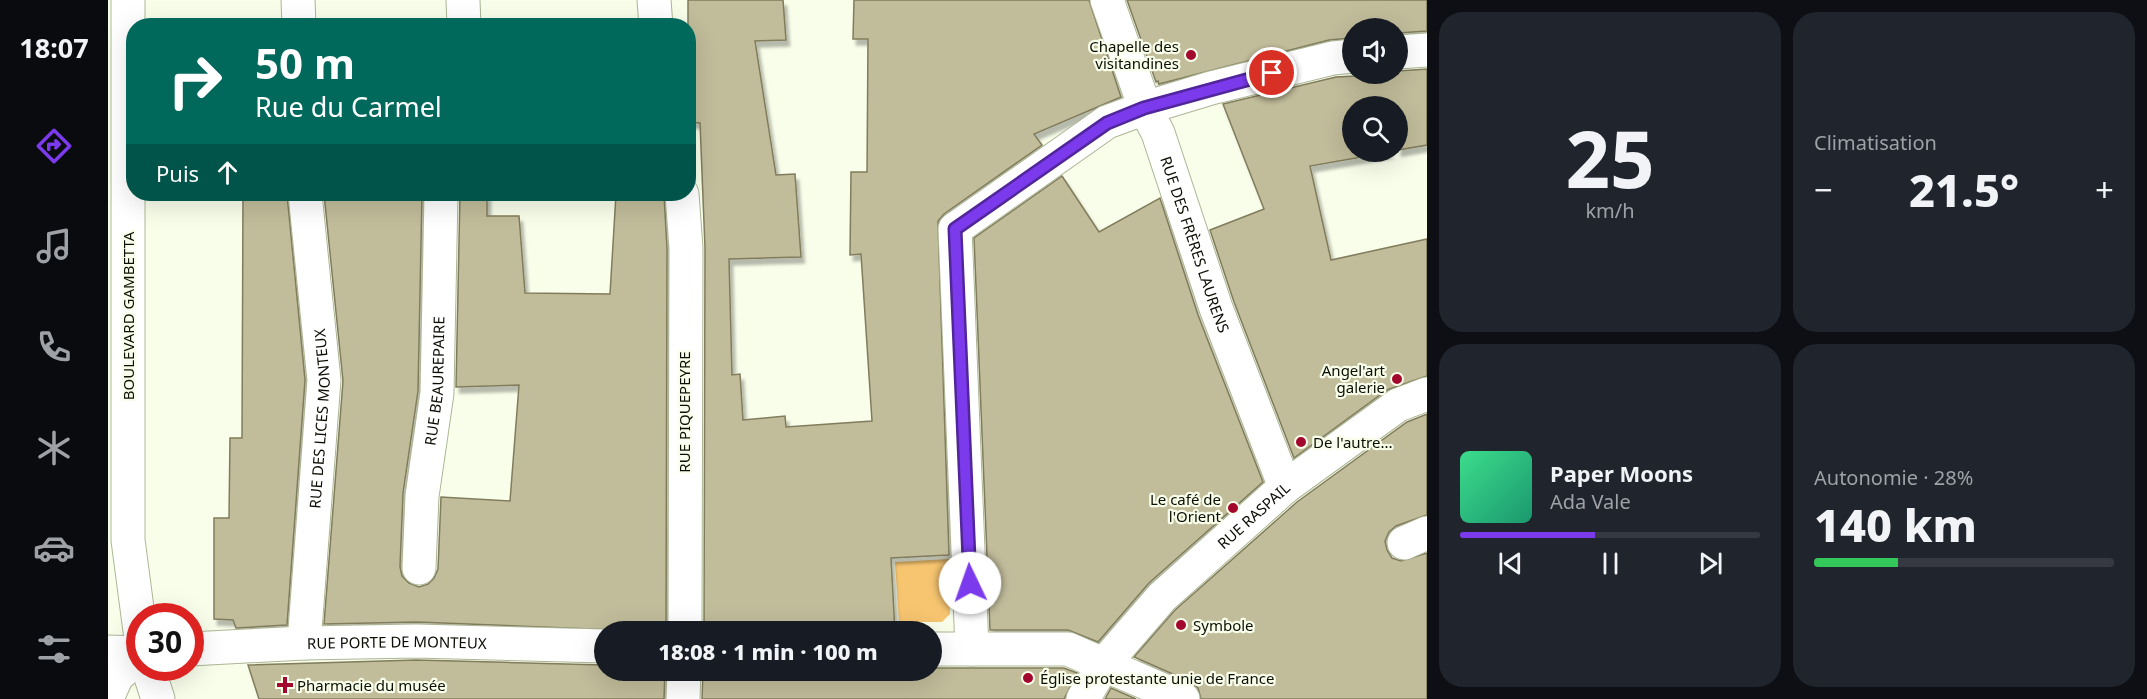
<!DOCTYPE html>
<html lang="fr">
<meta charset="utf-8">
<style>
:root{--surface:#171b24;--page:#20242c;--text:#f1f3f6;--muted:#9ea1a6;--line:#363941;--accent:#7c3aed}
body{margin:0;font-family:"Noto Sans",sans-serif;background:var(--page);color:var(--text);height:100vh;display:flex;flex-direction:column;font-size:22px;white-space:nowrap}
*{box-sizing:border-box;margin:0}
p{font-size:20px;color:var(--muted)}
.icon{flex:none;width:33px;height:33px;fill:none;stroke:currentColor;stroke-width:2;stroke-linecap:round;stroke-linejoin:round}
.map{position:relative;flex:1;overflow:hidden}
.drawer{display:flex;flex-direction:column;gap:12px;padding:12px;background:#0d0f14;width:720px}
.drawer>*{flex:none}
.top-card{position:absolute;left:18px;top:18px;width:570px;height:183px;border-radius:24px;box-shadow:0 6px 24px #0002;background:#00695c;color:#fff;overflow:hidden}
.controls{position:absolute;left:1234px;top:18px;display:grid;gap:12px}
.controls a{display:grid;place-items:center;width:66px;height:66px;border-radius:50%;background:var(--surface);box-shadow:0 6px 24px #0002;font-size:30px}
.speed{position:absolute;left:18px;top:603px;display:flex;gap:12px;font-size:30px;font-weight:700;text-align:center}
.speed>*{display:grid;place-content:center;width:78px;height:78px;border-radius:50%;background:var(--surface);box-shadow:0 6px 24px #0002;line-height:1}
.speed .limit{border:9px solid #d22;background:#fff;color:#111}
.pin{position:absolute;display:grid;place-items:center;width:51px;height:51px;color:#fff;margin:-26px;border:3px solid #fff;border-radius:50%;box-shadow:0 2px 6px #0007}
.me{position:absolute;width:66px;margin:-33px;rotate:357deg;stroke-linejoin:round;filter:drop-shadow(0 0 4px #0008)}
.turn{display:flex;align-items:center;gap:21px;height:126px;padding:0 30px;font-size:27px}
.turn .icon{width:78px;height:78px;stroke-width:2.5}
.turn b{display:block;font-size:42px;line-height:51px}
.then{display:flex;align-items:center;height:57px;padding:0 30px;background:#0003;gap:12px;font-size:22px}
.big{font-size:45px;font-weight:800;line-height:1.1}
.drawer .widget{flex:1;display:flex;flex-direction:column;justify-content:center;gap:9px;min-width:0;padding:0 21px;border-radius:24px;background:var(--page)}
.drawer .dial{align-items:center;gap:0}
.dial b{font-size:78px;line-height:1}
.song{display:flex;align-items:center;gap:18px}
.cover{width:72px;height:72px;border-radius:9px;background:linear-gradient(135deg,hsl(150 70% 55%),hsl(160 70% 35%))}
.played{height:6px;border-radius:3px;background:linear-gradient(90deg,var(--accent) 45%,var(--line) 45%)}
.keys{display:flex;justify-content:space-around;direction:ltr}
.heat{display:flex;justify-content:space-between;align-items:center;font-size:33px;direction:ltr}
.charge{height:9px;border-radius:4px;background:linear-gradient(90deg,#34c759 28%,var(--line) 0)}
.drawer .tiles{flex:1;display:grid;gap:12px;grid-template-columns:repeat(2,1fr)}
.trip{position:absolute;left:486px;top:621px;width:348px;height:60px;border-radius:30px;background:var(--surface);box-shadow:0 6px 24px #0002;font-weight:800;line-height:60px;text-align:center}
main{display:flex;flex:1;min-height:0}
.menu{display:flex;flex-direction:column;width:108px;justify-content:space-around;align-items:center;background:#090b0e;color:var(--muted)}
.menu .icon{width:42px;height:42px}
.menu .current{color:var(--accent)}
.menu b{font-size:27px;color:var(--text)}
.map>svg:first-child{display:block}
.green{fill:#f7c570}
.building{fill:#c1bc9a;stroke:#817c5c;stroke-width:1.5;filter:url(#shadow)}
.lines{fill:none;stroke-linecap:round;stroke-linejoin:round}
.street-casing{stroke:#acb695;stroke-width:35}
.secondary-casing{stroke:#acb695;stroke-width:35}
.street{stroke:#fff;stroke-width:33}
.secondary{stroke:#fff;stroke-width:33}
.route-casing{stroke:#51269a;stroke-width:15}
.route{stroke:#7c3aed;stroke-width:10}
.poi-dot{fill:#a4072d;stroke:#f8feea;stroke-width:2}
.labels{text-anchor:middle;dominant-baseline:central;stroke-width:4.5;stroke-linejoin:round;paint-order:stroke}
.poi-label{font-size:15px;fill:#0b0e04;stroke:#f8feea;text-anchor:start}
.street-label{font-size:15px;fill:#0b0e04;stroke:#f8feea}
</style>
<main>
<nav class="menu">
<b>18:07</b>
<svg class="icon current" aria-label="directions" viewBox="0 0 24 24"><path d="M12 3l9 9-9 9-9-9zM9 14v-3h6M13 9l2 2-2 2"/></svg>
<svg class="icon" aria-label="music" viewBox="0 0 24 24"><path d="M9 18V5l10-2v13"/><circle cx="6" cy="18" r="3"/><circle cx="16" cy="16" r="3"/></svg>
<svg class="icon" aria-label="phone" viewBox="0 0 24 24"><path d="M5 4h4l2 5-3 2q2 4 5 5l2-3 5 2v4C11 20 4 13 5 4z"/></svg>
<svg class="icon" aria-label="climate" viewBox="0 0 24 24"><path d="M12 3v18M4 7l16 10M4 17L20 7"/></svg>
<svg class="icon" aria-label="car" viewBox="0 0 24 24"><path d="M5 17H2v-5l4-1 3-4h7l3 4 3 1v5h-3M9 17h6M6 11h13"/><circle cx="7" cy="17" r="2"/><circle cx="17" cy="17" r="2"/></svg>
<svg class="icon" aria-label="filters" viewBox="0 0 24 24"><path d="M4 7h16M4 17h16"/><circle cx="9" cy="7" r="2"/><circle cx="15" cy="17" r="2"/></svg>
</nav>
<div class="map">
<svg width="1319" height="699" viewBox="0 0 1319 699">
<defs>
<filter id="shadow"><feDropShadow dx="3.5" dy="6" stdDeviation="1.5" flood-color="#0004"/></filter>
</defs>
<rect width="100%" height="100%" fill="#f8feea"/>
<polygon class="green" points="841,559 842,614 834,622 791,622 787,562"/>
<g class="building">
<polygon points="580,0 675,0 678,40 647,41 668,175 687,174 693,257 621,259 624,375 632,374 635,420 677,416 678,427 764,421 753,254 742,255 743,172 759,172 760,39 745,39 746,0 981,0 1013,97 926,134 934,145 836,214 830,221 841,555 783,558 787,632 596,632 597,248 592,123 580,122"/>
<polygon points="1019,0 1319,0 1319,31 1290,33 1290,28 1245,28 1245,38 1221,40 1051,84 1050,81 1048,82"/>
<polygon points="1319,69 1319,145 1290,150 1290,106 1245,106 1245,152 1282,152 1202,166 1223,260 1319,239 1319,376 1279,390 1186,458 1126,302 1102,230 1156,209 1115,104 1228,77 1290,74 1290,71"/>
<polygon points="954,176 991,232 1052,198 1090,315 1155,482 1041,583 990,642 960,630 882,630 866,238"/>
<polygon points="135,194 179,194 197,380 179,625 128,628 125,620 106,619 106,518 121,518 122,438 134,438"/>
<polygon points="216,194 314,194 310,391 295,493 292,567 294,576 301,583 311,587 320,584 326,578 330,569 333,497 402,501 411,385 348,387 352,194 379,194 379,216 411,216 417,293 502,294 508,194 556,194 559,249 558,632 309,622 216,624 235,381"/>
<polygon points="1319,414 1319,515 1288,526 1281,532 1277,541 1279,550 1284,558 1293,561 1319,553 1319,699 1093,699 1090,688 1083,682 1026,657 1067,610 1189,502 1299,422"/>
<polygon points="308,660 496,665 496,670 557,670 556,699 151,699 140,665"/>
<polygon points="824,668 956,668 969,673 956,699 594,699 595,670 824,670"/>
<polygon points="1003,688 1028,699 997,699"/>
</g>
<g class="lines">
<defs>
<g id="street">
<polyline points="190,0 191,26"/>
<polyline points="355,0 356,26"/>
<polyline points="546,0 548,26"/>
<path id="s1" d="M 999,0 L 1037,108 L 1050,133 L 1108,308 L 1177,487"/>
<polyline points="1290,52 1319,50"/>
<polyline points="574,194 578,248 577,632"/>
<polyline points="1296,543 1319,533"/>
<path id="s2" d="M 311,568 L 314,496 L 329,393 L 333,194"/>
<path id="s3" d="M 196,643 L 216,380 L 197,194"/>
<path id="s4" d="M 82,649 L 196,643 L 308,641 L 496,646"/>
<polyline points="824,649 960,649 1075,699"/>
<polyline points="864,649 847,229 999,122 1037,108 1103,88 1225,58 1245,56"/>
<polyline points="0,696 9,676 32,656"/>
<polyline points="575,699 576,670"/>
<path id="s5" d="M 975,699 L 996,664 L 1054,597 L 1177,487 L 1290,405 L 1319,394"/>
</g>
<g id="secondary">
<polyline points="20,0 20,540 32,631"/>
<polyline points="0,652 32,653"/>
<polyline points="40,668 50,699"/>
</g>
</defs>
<use href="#street" class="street-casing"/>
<use href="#secondary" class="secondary-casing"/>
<use href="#street" class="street"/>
<use href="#secondary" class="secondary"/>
</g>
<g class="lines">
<defs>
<polyline id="route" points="862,583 847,229 999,123 1036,108 1164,73"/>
</defs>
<use href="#route" class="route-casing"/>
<use href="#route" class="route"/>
</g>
<g class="poi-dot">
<circle cx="1083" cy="55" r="6"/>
<circle cx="1289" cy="379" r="6"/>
<circle cx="1193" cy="442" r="6"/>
<circle cx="1125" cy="508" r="6"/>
<circle cx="1073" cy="625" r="6"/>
<circle cx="920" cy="678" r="6"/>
<path d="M174 676h6v6h6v6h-6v6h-6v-6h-6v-6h6z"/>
</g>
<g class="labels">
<g class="poi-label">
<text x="1071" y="46" text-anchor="end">Chapelle des<tspan x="1071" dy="17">visitandines</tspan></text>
<text x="1277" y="370" text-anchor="end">Angel'art<tspan x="1277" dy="17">galerie</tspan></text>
<text x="1205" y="442">De l'autre...</text>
<text x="1113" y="499" text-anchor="end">Le café de<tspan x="1113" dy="17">l'Orient</tspan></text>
<text x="1085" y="625">Symbole</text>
<text x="932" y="678">Église protestante unie de France</text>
<text x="189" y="685">Pharmacie du musée</text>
</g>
<g class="street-label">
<text stroke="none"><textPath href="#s1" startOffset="260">RUE DES FRÈRES LAURENS</textPath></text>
<text transform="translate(20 316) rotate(-90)">BOULEVARD GAMBETTA</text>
<text stroke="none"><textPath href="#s2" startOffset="188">RUE BEAUREPAIRE</textPath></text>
<text transform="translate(576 412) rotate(-90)">RUE PIQUEPEYRE</text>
<text stroke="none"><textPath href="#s3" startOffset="225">RUE DES LICES MONTEUX</textPath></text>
<text stroke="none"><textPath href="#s5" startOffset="252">RUE RASPAIL</textPath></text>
<text stroke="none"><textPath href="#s4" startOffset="207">RUE PORTE DE MONTEUX</textPath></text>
</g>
</g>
</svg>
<div class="controls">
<a><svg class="icon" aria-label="sound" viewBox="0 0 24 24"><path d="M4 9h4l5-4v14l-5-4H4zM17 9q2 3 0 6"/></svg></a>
<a><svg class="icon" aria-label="search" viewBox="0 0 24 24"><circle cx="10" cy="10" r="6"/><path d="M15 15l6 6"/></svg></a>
</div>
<div class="speed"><div class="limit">30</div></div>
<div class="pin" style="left:1164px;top:73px;background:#d93025"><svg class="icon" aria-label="arrive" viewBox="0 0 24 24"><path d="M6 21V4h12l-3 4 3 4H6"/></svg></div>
<svg class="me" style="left:862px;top:583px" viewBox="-20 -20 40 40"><circle r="19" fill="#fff"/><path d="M0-13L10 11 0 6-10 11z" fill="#7c3aed"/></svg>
<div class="trip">18:08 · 1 min · 100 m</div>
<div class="top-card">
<div class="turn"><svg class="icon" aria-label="right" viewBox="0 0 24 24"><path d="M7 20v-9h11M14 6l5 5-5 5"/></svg><div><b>50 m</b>Rue du Carmel</div></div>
<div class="then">Puis<svg class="icon" aria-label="ahead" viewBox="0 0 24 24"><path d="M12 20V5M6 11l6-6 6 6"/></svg></div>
</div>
</div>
<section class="drawer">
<div class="tiles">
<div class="widget dial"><b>25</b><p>km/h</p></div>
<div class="widget"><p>Climatisation</p>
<div class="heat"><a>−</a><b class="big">21.5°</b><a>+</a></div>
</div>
<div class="widget">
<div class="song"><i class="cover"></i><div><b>Paper Moons</b><p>Ada Vale</p></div></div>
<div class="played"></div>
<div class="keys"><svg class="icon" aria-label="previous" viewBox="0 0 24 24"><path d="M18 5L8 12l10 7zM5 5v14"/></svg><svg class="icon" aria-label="pause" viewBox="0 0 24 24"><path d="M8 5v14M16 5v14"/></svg><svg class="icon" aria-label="next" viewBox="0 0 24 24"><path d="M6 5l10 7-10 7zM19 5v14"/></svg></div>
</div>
<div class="widget"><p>Autonomie · 28%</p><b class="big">140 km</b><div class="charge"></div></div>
</div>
</section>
</main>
